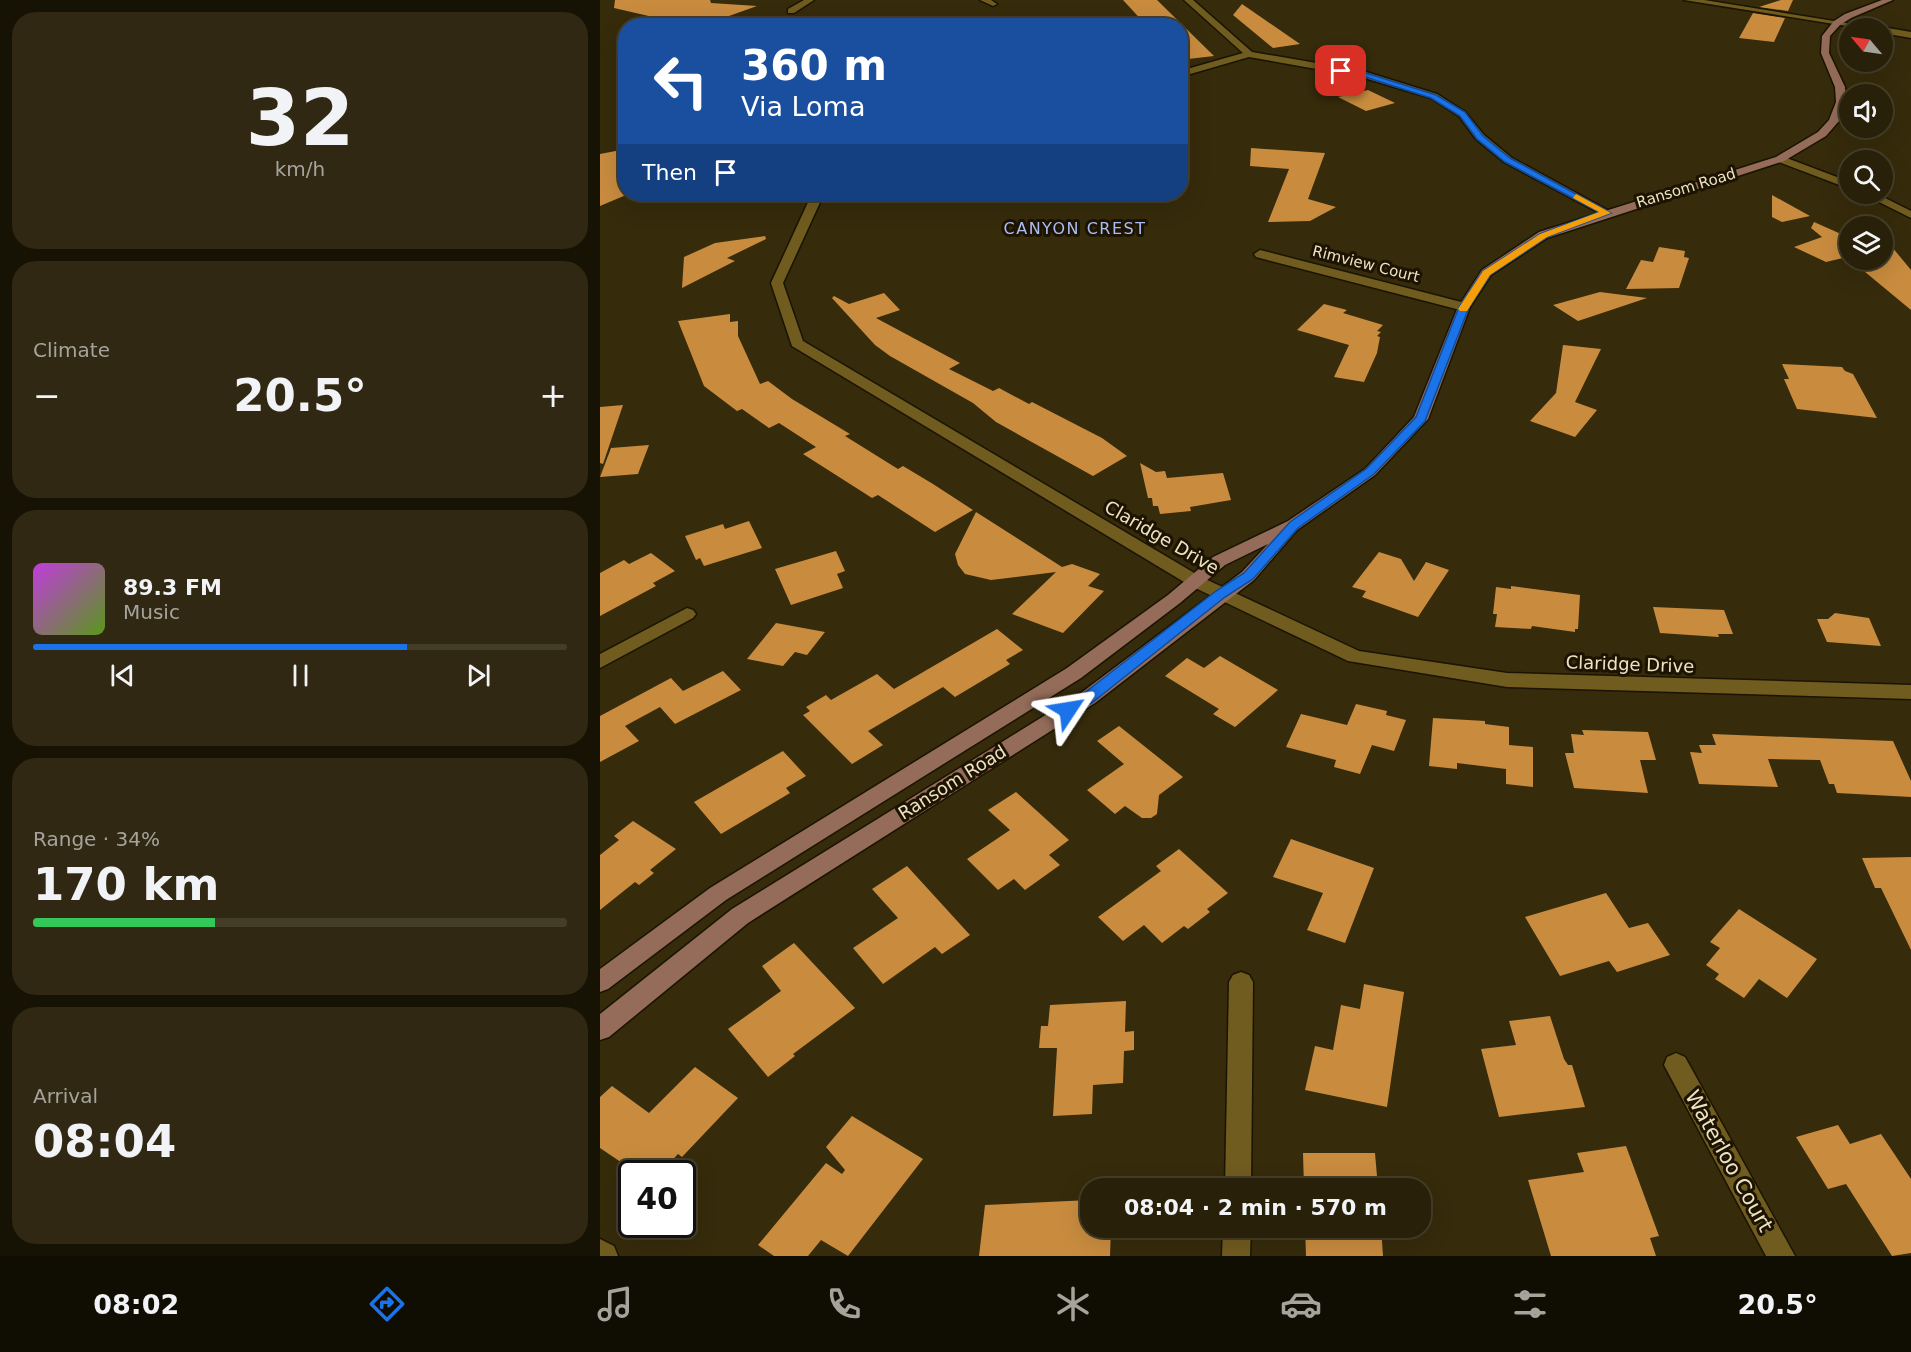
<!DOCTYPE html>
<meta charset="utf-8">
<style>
:root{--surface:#282008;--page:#302812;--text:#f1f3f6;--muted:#a5a39c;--line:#443e29;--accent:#1a73e8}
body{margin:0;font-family:"DejaVu Sans",sans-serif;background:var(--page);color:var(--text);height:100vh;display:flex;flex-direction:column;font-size:22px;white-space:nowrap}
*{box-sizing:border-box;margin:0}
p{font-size:20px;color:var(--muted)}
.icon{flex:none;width:33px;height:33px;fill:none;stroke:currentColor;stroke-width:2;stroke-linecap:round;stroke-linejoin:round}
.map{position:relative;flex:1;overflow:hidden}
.details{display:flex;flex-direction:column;gap:12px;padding:12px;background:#161204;width:600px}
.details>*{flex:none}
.guide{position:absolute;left:18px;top:18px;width:570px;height:183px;border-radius:24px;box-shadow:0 6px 24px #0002,0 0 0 2px var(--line);background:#1a4fa0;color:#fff;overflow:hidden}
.needle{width:39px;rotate:299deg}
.buttons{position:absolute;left:1239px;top:18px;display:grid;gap:12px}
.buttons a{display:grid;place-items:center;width:54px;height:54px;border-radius:50%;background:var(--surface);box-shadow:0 6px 24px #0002,0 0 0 2px var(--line);font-size:30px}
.speed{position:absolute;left:18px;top:1160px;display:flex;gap:12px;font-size:30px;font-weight:700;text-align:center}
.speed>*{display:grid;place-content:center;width:78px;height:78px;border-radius:50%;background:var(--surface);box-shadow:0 6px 24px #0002,0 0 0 2px var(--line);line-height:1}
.speed .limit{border:3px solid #111;border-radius:9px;background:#fff;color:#111}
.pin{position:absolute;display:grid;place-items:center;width:51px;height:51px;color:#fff;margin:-26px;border-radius:12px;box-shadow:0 3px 9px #0006}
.me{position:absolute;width:66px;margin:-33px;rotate:57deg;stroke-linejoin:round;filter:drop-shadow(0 0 4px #0008)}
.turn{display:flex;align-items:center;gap:21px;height:126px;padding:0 24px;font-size:27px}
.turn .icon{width:78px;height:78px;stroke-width:2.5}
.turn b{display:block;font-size:42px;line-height:51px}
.then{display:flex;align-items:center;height:57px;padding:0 24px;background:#0003;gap:12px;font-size:22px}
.big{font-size:45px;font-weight:700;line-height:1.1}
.details .widget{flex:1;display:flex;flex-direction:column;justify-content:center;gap:9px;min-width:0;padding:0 21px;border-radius:24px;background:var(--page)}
.details .dial{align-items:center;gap:0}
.dial b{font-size:78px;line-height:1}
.song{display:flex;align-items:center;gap:18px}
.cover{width:72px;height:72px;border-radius:9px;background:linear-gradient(135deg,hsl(290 70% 55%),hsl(90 70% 35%))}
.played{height:6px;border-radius:3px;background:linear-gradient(90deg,var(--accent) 70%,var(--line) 70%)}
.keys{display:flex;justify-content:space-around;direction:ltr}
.heat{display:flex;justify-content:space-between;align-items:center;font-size:33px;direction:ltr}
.charge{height:9px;border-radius:4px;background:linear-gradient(90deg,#34c759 34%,var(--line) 0)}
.trip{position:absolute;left:480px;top:1178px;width:351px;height:60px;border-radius:24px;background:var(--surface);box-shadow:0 6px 24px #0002,0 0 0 2px var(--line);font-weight:700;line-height:60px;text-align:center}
.dock{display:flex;height:96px;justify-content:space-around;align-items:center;background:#100d03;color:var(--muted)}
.dock .icon{width:42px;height:42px}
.dock .active{color:var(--accent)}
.dock b{font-size:27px;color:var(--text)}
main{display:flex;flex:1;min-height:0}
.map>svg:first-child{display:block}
.building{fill:#c98c3f}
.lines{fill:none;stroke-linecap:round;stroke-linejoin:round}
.street-casing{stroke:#1a1403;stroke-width:3}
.secondary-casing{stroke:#1a1403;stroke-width:3}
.street{fill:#715c1f;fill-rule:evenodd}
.secondary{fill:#946c59;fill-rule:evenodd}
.route{fill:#1a73e8;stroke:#114b97;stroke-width:1.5}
.slow{fill:#f59e0b}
.labels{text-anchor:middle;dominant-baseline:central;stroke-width:6;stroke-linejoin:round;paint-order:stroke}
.far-street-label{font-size:15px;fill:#ede2c4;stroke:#1c1300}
.far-neighbourhood-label{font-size:16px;letter-spacing:1.5px;fill:#acbff5;stroke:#1c1300}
.street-label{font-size:18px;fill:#ede2c4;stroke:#1c1300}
.near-street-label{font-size:21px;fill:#ede2c4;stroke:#1c1300}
</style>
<main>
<section class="details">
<div class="widget dial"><b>32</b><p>km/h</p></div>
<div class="widget"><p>Climate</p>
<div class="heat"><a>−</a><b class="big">20.5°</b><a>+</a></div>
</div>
<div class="widget">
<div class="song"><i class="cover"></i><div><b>89.3 FM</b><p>Music</p></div></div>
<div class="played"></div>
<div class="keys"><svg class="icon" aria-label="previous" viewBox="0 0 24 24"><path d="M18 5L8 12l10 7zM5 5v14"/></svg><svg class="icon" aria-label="pause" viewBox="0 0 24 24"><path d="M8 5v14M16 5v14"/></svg><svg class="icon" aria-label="next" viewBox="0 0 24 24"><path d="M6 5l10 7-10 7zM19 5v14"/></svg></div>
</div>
<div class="widget"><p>Range · 34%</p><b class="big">170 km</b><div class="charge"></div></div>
<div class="widget"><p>Arrival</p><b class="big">08:04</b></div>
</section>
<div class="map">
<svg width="1311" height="1256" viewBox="0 0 1311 1256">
<rect width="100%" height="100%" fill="#362b0b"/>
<g class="building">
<polygon points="15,0 110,0 111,3 157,6 101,26 92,26 14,8"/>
<polygon points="523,0 557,0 614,56 580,60 580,26 547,26"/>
<polygon points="1181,0 1193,0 1188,11 1159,7"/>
<polygon points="642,4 700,44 673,48 633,15"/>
<polygon points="1153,13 1185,18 1174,42 1139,38"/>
<polygon points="768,90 795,103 766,111 738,97"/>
<polygon points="651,148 725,153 708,199 736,207 710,221 668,222 689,169 650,166"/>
<polygon points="26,149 26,195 0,206 0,154"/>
<polygon points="1172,195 1210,216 1182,222 1172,217"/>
<polygon points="1214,222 1250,238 1250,260 1282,260 1282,244 1292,247 1311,270 1311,310 1247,257 1226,262 1194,247 1222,237 1211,228"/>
<polygon points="165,236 166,239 127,258 135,261 82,288 84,257 115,243"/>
<polygon points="1059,247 1085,251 1084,257 1089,258 1079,288 1026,289 1041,260 1053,262"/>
<polygon points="1000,292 1047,298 978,321 953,305"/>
<polygon points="284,293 300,310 276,318 360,363 349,369 393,391 399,388 429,404 432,402 502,438 527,456 493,476 396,422 373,403 290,356 275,345 232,298 234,296 249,304"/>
<polygon points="724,304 747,310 743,313 783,325 777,331 781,332 777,336 780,337 777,353 764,382 734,377 749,345 697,330"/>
<polygon points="130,314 130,322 138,321 138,336 160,384 168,381 192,399 250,434 245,436 298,469 303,466 333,484 373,510 335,532 278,495 272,498 203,454 216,447 179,423 169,428 142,409 137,411 104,386 78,321"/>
<polygon points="963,345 1001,349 975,402 997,410 975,437 930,421 956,393"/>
<polygon points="1182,364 1242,367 1245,371 1253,374 1277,418 1197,409 1184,379 1189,379"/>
<polygon points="23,405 3,464 0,463 0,407"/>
<polygon points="49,445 38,474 0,477 11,448"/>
<polygon points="540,463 556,472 565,471 567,478 623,473 631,500 590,507 591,511 560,514 558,506 553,506 552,498 548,498"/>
<polygon points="376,512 462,567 472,564 500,574 488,586 504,591 463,633 412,614 456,572 391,580 365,574 358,565 355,554"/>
<polygon points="149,521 162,548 104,566 100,558 96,560 85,536 123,524 125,529"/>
<polygon points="236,551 245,571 237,574 243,588 191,605 175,569"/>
<polygon points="779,552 801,559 814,581 826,562 849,570 818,617 762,597 766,591 752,587"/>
<polygon points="51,553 75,571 53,583 56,586 0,616 0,573 24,560 29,564"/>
<polygon points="911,586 980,595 978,629 975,629 975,632 932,626 931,629 895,627 897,614 893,614 896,587 911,589"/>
<polygon points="1053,607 1124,610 1133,634 1118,634 1119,637 1060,633"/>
<polygon points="1235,613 1269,618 1281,646 1227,642 1217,619 1228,619"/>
<polygon points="176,623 225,632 207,655 195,652 183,666 147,659"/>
<polygon points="397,629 423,650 406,660 410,664 355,697 343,687 268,731 283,745 252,764 203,715 210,711 206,707 226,695 231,700 277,674 294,689"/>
<polygon points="620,656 678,690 635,727 613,714 619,709 565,676 587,658 604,668"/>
<polygon points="123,671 141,690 75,724 60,707 25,726 39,741 0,762 0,716 71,678 83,691"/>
<polygon points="756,704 787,711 786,715 806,720 794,751 772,745 760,774 734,767 736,760 686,747 701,714 747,725"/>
<polygon points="833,718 885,721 885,724 909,727 909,745 933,747 933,787 906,784 906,769 857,763 857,769 829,766"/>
<polygon points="519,726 583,777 559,795 557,814 551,818 542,818 525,806 515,814 487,790 524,764 497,741"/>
<polygon points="982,730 1048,732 1056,760 1040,760 1048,793 974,788 965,753 974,753 971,734 984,735"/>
<polygon points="1112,734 1293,741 1311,781 1311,797 1237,793 1234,784 1229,784 1220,760 1168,759 1178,787 1099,784 1090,752 1102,753 1099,745 1116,745"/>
<polygon points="183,751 206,776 186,788 190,793 121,834 94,802"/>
<polygon points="416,792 469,840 449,855 460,865 425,890 414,879 398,890 367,859 410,830 388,810"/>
<polygon points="33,821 76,849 50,870 54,873 39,885 35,882 0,910 0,855 19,840 14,836"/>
<polygon points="691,839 774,868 745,943 707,930 723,893 673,877"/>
<polygon points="579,849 628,893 607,909 610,912 588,929 584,926 562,943 544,925 523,941 498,917 561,871 556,866"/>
<polygon points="1311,857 1311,950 1281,888 1275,888 1262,858"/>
<polygon points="307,866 370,935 342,954 335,947 283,984 253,948 298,918 272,889"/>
<polygon points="1006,893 1029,928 1048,923 1070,955 1017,972 1009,961 960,976 925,917"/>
<polygon points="1139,909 1217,959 1187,998 1159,979 1144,998 1115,979 1119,974 1106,965 1120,948 1110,942"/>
<polygon points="194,943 255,1008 193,1054 195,1056 168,1077 128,1029 181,991 162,966"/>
<polygon points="764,984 804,992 787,1107 705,1090 715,1046 733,1050 741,1005 760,1009"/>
<polygon points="526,1001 525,1032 534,1031 534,1050 524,1051 523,1083 493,1085 492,1114 453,1116 457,1048 439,1048 441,1026 448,1026 450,1005"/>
<polygon points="950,1016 964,1059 968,1065 972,1065 985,1107 899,1117 881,1049 916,1045 909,1021"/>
<polygon points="95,1067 138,1098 82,1157 78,1154 60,1173 37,1173 0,1148 0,1097 12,1086 49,1113"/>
<polygon points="252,1116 323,1159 248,1256 221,1240 208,1256 174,1256 158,1245 226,1163 242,1174 245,1170 226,1147"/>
<polygon points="1238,1125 1250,1144 1281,1134 1311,1179 1311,1253 1292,1256 1246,1184 1228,1189 1196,1137"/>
<polygon points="1026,1146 1059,1236 1050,1238 1056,1256 951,1256 928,1180 984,1172 977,1153"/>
<polygon points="703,1153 775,1153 778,1188 704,1188"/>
<polygon points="490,1200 490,1227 511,1227 510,1256 379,1256 385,1205"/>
<polygon points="705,1227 781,1227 783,1256 706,1256"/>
</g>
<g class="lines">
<defs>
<g id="street">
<polygon points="204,0 214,0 194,13 188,13 188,9"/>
<polygon points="380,0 391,0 397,4 393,6"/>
<polygon points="584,0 593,0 652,52 763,71 837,94 865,112 884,135 912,158 1013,213 1003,215 904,162 876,139 859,116 831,98 761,77 649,57 580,77 580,71 643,53"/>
<polygon points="1084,0 1104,0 1277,28 1259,28"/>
<polygon points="1282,27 1311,32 1311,38 1282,33 1282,28 1279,28"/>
<polygon points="1176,157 1184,157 1250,182 1250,189 1176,161"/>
<polygon points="1263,194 1277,194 1311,211 1311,218"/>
<polygon points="216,195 222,198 183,283 203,341 601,577 759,651 907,673 1311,685 1311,699 907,687 748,661 589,585 192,346 171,283 210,198"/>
<polygon points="660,250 869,304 870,307 864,311 656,257 654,254"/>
<polygon points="87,608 93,610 96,614 93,618 0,668 0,654"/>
<polygon points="641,972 649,975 653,982 651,1188 625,1188 629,982 633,975"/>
<polygon points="1076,1053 1085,1057 1195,1256 1166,1256 1064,1065 1067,1057"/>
<polygon points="623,1227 651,1227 650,1256 622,1256"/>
<polygon points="0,1239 14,1246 18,1256 0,1256"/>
</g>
<polygon id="secondary" points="1282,0 1293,0 1251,18 1240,25 1230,36 1229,53 1245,87 1246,102 1239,121 1226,136 1184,161 947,238 891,275 870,307 828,419 775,475 697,530 654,580 495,703 148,923 9,1037 0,1040 0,1014 132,909 481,693 642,572 668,544 625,565 580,603 481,678 126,900 8,989 0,992 0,969 110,888 467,668 568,595 613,557 688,521 765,469 814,417 858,307 882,270 939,232 1176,157 1218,132 1229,120 1236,102 1235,87 1221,53 1222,36 1234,21 1245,14"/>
</defs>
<use href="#street" class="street-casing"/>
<use href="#secondary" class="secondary-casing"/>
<use href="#street" class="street"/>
<use href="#secondary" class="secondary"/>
</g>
<polygon class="route" points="739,70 766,73 836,95 865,112 883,136 910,158 1011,213 947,237 890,275 869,307 825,421 774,474 698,528 653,579 625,597 493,702 474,714 463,714 461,710 483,694 616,591 644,573 690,522 766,469 816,417 859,307 883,271 940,234 999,212 905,162 877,139 860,116 831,98 762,76 739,73"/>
<polygon class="slow" points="976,194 1011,213 947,237 890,275 867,311 860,311 858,309 883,271 940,234 999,212 973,198"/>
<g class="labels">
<g class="far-street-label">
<text transform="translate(1086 188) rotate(-17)">Ransom Road</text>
<text transform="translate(766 264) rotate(14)">Rimview Court</text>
</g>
<g class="far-neighbourhood-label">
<text x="475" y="228">CANYON CREST</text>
</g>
<g class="street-label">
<text transform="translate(562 537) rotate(30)">Claridge Drive</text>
<text transform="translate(1030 664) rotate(2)">Claridge Drive</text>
<text transform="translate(352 782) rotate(-32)">Ransom Road</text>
</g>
<g class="near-street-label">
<text transform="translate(1129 1161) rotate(61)">Waterloo Court</text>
</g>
</g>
</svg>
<div class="buttons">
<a><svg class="needle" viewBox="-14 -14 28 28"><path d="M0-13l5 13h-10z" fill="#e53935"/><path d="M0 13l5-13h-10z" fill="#a5a39c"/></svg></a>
<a><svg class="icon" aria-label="sound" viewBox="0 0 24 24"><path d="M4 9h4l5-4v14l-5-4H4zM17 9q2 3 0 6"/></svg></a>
<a><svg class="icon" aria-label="search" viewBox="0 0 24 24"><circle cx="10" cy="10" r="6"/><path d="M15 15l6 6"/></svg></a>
<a><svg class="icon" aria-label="layers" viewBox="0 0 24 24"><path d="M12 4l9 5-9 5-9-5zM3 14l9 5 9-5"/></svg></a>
</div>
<div class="speed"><div class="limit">40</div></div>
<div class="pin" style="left:741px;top:71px;background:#d93025"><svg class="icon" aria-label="arrive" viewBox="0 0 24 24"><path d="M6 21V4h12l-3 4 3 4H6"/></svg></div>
<svg class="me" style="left:468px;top:710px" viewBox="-20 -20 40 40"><path d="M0-17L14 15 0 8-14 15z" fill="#1a73e8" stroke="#fff" stroke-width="4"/></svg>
<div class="trip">08:04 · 2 min · 570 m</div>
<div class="guide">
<div class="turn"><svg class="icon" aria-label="left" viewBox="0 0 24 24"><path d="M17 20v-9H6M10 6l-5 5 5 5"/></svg><div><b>360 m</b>Via Loma</div></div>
<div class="then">Then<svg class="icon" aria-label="arrive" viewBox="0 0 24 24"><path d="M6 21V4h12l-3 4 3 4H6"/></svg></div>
</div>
</div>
</main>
<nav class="dock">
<b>08:02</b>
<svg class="icon active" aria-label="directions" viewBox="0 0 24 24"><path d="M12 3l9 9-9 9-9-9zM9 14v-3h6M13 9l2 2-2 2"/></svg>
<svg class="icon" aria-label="music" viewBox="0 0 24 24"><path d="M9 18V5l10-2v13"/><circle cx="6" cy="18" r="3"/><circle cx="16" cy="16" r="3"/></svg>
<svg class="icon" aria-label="phone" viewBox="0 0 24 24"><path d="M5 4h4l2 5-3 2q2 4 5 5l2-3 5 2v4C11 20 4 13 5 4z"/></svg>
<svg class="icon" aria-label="climate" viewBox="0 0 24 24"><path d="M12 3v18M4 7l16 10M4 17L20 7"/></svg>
<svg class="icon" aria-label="car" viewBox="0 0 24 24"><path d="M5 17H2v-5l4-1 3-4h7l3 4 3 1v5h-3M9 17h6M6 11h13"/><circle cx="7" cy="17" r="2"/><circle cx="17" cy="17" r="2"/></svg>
<svg class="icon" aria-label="filters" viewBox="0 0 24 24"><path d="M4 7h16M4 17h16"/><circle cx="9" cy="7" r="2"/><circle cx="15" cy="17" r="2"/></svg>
<b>20.5°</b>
</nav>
